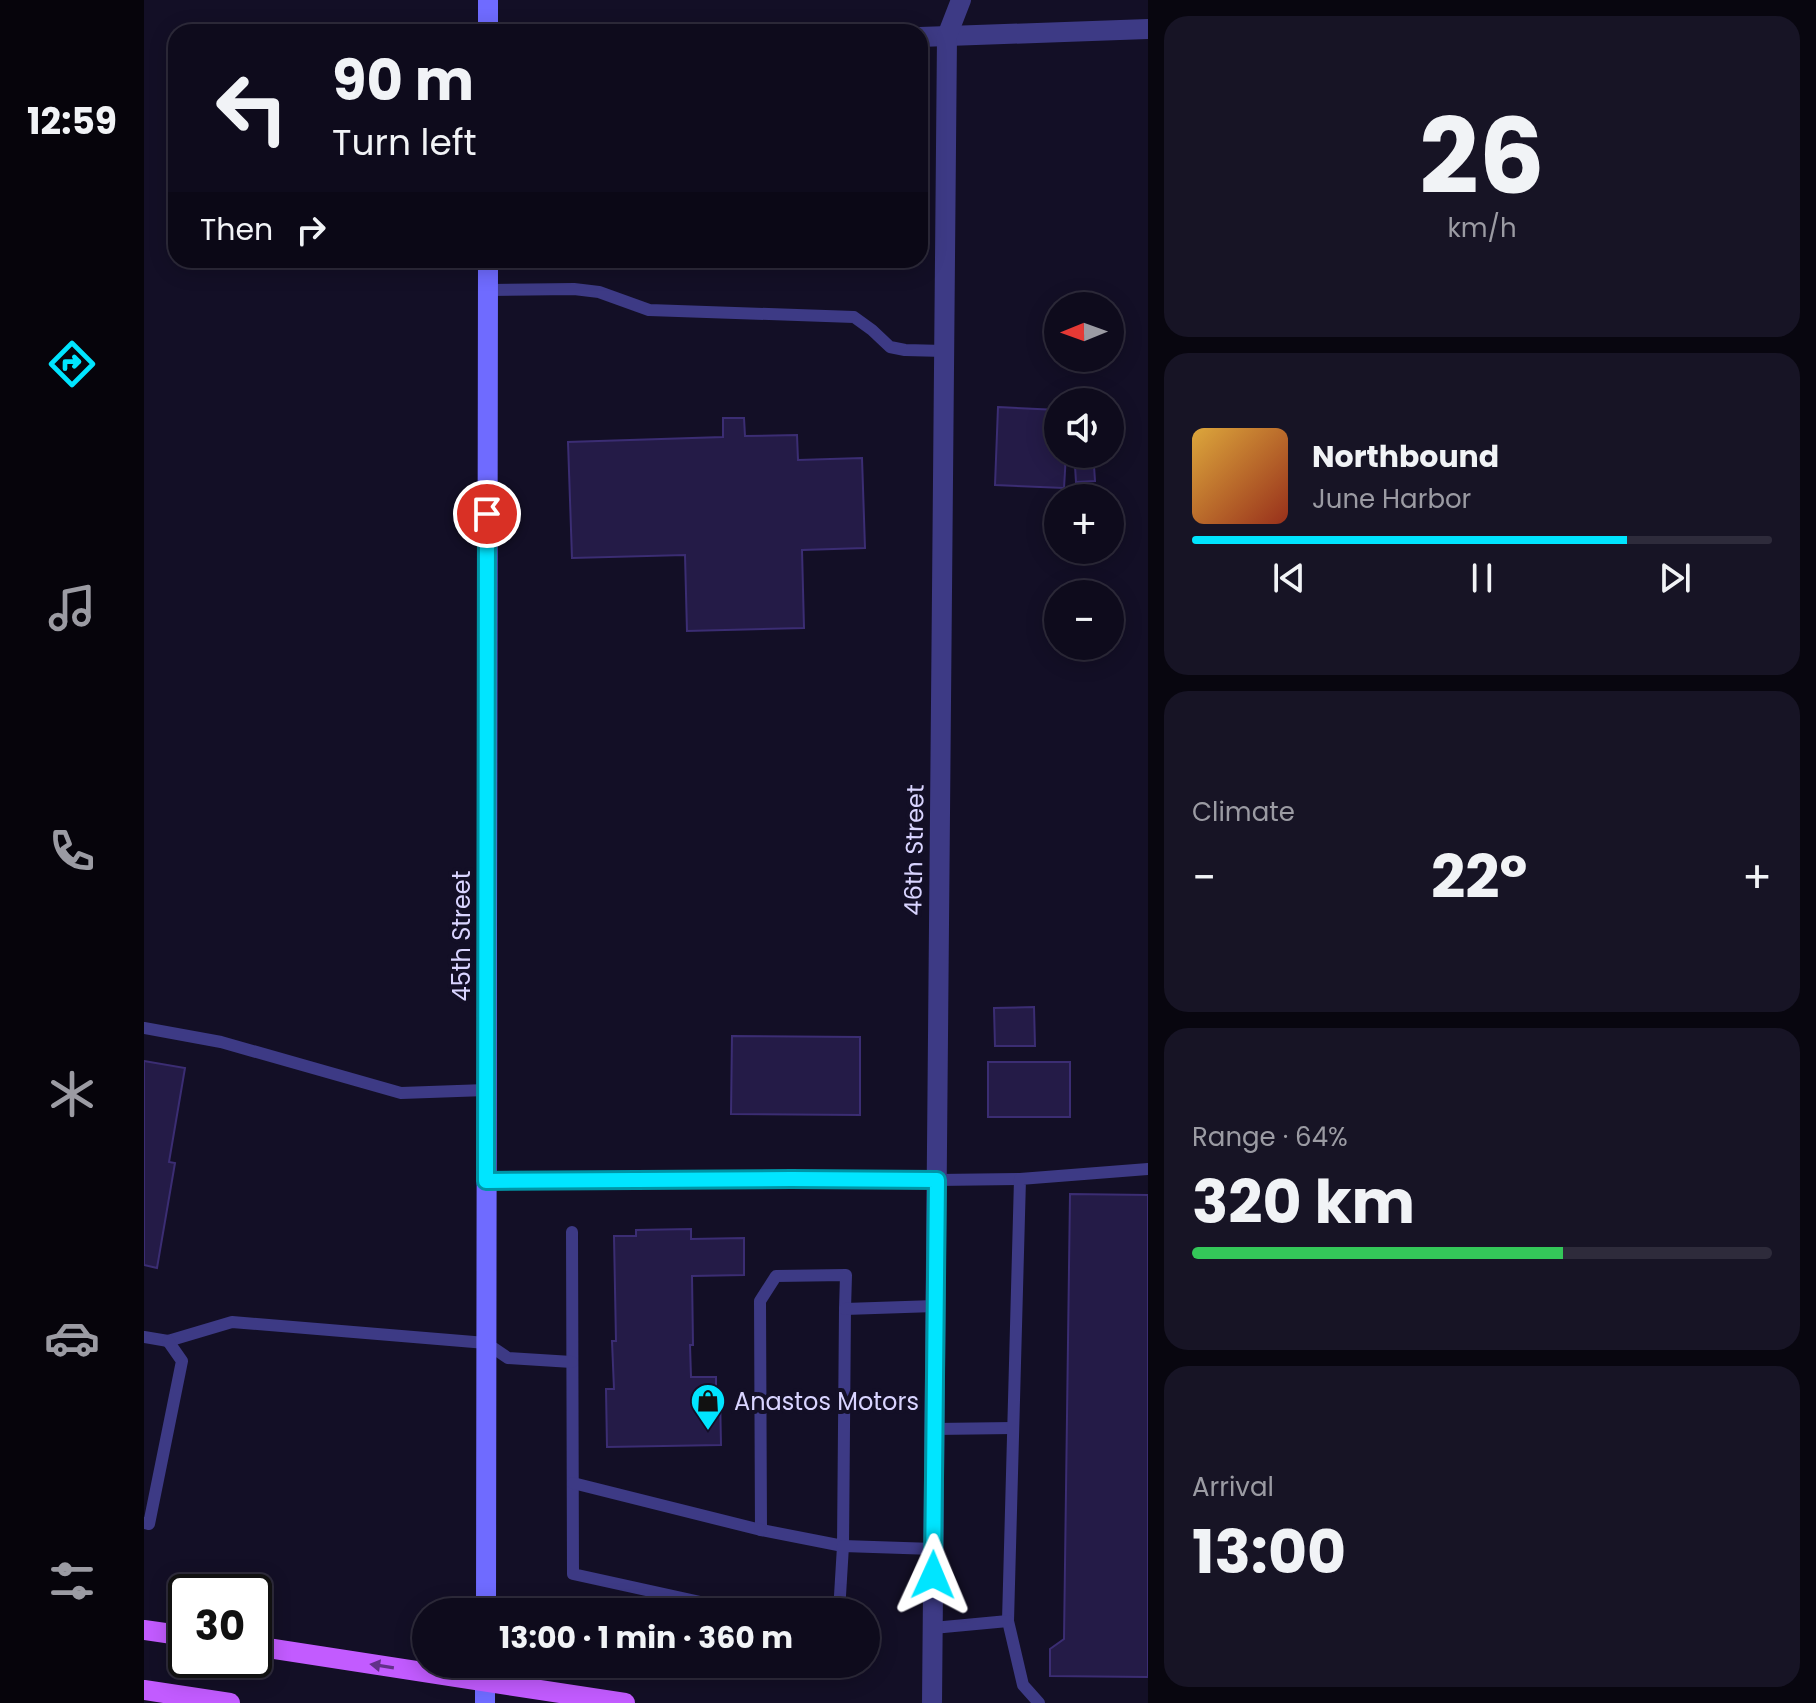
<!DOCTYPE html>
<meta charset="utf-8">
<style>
:root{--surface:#0e0b1c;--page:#171425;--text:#f1f3f6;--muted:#9b9ba3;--line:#2e2b3b;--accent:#00e5ff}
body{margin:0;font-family:Poppins,sans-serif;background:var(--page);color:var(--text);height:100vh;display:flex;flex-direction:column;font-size:30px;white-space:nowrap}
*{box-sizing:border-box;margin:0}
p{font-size:26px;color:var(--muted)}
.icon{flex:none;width:44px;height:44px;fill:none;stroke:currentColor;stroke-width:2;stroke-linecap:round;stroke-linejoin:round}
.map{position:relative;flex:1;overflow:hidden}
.panel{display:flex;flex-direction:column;gap:16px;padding:16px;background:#08060f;width:668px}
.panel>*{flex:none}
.top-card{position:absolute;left:24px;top:24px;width:760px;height:244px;border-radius:24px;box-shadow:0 4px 20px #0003,0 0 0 2px var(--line);background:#0e0b1c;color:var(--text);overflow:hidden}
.needle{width:52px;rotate:269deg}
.tools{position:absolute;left:900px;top:292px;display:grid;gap:16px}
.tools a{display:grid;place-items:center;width:80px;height:80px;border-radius:50%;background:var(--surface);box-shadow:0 4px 20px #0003,0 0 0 2px var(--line);font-size:40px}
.speed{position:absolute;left:24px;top:1574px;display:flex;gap:16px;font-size:40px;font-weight:700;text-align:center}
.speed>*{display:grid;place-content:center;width:104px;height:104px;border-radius:50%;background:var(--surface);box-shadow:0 4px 20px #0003,0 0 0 2px var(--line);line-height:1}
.speed .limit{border:4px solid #111;border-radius:12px;background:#fff;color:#111}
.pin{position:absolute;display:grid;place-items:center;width:68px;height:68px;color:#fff;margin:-34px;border:4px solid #fff;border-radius:50%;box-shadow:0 2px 8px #0007}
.me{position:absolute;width:88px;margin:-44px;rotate:1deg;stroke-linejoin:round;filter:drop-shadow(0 0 6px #0008)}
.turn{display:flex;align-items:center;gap:28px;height:168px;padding:0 32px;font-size:36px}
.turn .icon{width:104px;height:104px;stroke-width:2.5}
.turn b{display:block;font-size:56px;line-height:68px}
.then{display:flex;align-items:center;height:76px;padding:0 32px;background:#0003;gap:16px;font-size:30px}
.big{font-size:60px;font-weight:700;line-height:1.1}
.panel .card{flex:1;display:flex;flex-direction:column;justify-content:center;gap:12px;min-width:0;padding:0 28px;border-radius:24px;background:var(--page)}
.panel .dial{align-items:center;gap:0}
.dial b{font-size:104px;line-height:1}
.song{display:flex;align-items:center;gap:24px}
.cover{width:96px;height:96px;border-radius:12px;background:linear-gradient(135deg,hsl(40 70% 55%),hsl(10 70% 35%))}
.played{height:8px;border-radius:4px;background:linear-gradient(90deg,var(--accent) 75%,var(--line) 75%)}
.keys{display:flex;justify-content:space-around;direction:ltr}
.heat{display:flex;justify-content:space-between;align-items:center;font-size:44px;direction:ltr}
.charge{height:12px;border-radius:6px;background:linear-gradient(90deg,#34c759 64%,var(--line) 0)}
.trip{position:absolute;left:268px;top:1598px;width:468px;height:80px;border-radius:40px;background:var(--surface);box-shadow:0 4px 20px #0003,0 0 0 2px var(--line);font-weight:700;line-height:80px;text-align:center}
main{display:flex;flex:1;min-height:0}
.dock{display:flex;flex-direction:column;width:144px;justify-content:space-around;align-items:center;background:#06040b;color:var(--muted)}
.dock .icon{width:56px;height:56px}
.dock .selected{color:var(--accent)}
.dock b{font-size:36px;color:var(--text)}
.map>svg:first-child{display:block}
.building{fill:#241b47;stroke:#3b2d73;stroke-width:2}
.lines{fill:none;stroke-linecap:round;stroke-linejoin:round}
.lane{stroke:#3d3a85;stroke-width:12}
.street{stroke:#3d3a85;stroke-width:20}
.secondary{stroke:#6f6bff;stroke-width:20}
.primary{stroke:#c25bff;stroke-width:20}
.oneway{fill:#623188}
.route-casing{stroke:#0095a6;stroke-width:20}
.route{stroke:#00e5ff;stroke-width:14}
.labels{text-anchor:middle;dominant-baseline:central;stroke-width:8;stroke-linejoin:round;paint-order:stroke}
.street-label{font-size:24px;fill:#d9d4ff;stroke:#130f26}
.poi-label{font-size:24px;fill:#d9d4ff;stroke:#130f26;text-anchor:start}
</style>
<main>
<nav class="dock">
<b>12:59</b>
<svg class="icon selected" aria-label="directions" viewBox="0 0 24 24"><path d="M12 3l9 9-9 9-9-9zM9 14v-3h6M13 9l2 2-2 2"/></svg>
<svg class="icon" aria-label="music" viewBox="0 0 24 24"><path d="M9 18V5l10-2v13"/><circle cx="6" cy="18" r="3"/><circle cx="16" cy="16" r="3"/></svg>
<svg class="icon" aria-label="phone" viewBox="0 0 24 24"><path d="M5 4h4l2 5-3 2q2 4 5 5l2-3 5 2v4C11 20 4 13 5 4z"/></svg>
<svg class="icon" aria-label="climate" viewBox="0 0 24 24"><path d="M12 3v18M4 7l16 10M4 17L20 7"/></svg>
<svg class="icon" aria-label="car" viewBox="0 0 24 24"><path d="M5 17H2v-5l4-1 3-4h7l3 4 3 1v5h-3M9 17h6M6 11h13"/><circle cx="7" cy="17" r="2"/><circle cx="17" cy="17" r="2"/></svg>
<svg class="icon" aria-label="filters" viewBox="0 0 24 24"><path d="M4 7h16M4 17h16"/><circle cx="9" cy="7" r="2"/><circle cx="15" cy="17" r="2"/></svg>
</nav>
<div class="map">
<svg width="1004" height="1703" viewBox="0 0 1004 1703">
<rect width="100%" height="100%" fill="#130f26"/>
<g class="building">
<polygon points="854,407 914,410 914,454 922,454 920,488 851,485"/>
<polygon points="579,418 600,418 601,436 653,435 654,460 718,458 721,548 658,550 660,628 543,631 541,555 428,558 424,442 579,437"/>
<polygon points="931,466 950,466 951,481 932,482"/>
<polygon points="890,1007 891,1046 851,1046 850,1008"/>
<polygon points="588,1036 716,1037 716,1115 587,1114"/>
<polygon points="0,1061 41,1068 25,1162 31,1163 13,1268 0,1265"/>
<rect x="844" y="1062" width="82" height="55"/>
<polygon points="926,1194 1004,1195 1004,1677 906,1676 906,1649 920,1639"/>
<polygon points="547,1229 547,1239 600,1238 600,1275 548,1276 549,1345 546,1345 547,1377 572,1377 572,1394 576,1394 577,1445 463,1447 462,1389 470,1389 468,1341 472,1341 470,1236 492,1236 492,1230"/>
</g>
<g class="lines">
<g class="lane">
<polyline points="344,290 430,289 455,292 505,310 710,317 728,330 746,347 761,350 800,351"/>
<polyline points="0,1028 77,1042 257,1093 342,1090"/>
<polyline points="342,1181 793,1180 876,1179"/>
<polyline points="428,1232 429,1574 602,1612"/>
<polygon points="702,1275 701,1309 699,1546 617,1530 616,1301 632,1276"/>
<polyline points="701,1309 791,1306"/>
<polyline points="0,1337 24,1341 88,1322 342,1343 364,1358 428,1362"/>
<polyline points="791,1429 869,1428"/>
<polyline points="429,1483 617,1530"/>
<polyline points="0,1523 5,1524 38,1361 24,1341"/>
<polyline points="695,1612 699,1546 790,1549"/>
<polyline points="864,1621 876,1179 1004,1169"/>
<polyline points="789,1628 864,1621 879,1685 895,1703"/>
</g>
<g class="street">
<polyline points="776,37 1004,29"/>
<polyline points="788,1703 803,36 817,0"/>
</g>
<g class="secondary">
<polyline points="344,32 344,0"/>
<polyline points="342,1612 344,260"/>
<polyline points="341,1664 341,1703"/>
</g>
<g class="primary">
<polyline points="0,1630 42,1636"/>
<polyline points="110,1646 481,1703"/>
<polyline points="0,1690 86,1703"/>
</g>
</g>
<defs><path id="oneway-solid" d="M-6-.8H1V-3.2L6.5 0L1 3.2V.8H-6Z" transform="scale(2)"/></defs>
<use class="oneway" href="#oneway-solid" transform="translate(238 1666) rotate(-171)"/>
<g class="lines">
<defs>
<polyline id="route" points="343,514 342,1181 647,1179 793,1180 789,1575"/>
</defs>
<use href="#route" class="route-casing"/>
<use href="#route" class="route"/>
</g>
<defs>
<symbol id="shop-pin" viewBox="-11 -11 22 30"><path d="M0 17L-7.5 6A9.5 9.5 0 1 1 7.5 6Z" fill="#00e5ff" stroke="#130f26"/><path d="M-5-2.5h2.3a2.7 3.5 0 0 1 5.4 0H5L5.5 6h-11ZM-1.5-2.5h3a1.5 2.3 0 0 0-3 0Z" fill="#111"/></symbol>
</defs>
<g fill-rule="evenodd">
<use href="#shop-pin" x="544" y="1381" width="40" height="54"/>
</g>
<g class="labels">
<g class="street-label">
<text transform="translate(770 850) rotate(-89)">46th Street</text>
<text transform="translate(317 936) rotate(-90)">45th Street</text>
</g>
<g class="poi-label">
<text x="590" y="1401">Anastos Motors</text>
</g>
</g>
</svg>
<div class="tools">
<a><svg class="needle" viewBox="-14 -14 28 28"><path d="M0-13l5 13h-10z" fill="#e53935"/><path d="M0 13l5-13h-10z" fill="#9b9ba3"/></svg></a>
<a><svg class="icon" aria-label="sound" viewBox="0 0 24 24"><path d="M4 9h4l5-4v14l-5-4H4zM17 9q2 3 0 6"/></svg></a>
<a>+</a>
<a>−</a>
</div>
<div class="speed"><div class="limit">30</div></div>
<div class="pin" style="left:343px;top:514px;background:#d93025"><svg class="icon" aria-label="arrive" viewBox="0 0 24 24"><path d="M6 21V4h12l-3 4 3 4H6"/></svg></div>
<svg class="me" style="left:789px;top:1575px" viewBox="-20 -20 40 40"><path d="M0-17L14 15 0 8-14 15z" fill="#00e5ff" stroke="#fff" stroke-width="4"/></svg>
<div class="trip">13:00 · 1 min · 360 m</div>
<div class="top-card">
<div class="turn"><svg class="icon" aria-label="left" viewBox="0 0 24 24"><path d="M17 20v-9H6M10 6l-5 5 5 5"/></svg><div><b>90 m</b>Turn left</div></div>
<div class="then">Then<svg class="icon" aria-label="right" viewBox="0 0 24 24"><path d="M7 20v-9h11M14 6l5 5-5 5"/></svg></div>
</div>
</div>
<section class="panel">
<div class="card dial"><b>26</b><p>km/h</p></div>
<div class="card">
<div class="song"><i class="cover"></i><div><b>Northbound</b><p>June Harbor</p></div></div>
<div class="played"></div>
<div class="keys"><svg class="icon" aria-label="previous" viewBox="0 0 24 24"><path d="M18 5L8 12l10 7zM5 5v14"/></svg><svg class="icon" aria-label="pause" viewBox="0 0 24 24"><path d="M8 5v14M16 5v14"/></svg><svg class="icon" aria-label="next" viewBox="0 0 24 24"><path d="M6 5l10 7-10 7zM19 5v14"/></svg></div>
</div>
<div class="card"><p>Climate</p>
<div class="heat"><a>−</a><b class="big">22°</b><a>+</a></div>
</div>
<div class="card"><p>Range · 64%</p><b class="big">320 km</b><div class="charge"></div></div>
<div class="card"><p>Arrival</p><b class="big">13:00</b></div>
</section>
</main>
